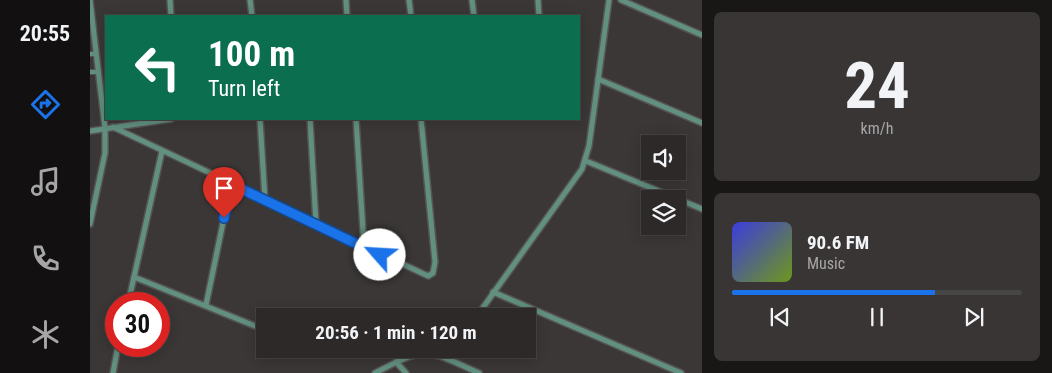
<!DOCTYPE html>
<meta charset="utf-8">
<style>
:root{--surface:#2c2928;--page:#383534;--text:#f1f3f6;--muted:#a6a6a8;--line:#484545;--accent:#1a73e8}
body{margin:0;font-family:"Roboto Condensed",sans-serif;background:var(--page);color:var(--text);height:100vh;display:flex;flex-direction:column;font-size:19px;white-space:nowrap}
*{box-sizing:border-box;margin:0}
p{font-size:16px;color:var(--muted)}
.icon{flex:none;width:28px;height:28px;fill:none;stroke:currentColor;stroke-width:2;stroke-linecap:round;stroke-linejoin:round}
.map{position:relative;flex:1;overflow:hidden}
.side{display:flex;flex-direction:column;gap:12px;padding:12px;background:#181716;width:350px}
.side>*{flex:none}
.top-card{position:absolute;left:15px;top:15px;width:475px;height:105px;border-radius:0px;box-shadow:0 2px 12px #0003,0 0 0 1px var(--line);background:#0b6e4f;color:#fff;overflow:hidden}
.tools{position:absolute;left:551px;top:135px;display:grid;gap:10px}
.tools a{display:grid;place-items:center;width:45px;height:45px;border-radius:0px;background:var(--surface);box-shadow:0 2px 12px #0003,0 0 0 1px var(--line);font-size:25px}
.speed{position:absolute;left:15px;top:292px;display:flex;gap:10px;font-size:25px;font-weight:700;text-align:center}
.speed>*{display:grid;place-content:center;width:65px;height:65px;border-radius:50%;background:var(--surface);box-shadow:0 2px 12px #0003,0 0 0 1px var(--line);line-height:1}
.speed .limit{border:8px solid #d22;background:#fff;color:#111}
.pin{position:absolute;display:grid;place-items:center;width:42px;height:42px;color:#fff;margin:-51px -21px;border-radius:50% 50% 50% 0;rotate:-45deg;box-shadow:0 0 5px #0007}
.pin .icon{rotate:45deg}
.me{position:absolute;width:55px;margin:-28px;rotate:296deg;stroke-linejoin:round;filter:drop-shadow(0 0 4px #0008)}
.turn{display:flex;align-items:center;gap:18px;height:105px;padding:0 20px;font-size:22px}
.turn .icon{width:65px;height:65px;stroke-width:2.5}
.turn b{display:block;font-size:35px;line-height:42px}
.side .widget{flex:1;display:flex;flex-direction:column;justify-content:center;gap:8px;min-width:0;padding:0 18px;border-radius:8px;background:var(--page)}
.side .dial{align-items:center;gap:0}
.dial b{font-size:65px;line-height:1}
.song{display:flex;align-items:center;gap:15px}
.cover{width:60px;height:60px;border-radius:8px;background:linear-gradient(135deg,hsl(240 70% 55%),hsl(80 70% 35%))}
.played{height:5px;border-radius:2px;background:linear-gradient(90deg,var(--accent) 70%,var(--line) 70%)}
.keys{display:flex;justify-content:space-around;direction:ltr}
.trip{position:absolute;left:166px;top:308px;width:280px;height:50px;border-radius:0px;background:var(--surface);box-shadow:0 2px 12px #0003,0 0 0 1px var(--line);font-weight:700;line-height:50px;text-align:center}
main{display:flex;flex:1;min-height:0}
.menu{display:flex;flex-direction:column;width:90px;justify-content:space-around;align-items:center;background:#121010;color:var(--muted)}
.menu .icon{width:35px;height:35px}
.menu .on{color:var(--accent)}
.menu b{font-size:22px;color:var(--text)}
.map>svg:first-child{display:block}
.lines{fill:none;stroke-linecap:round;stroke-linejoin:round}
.service-casing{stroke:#565352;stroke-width:6}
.minor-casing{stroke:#565352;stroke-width:8}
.service{stroke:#618f80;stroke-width:4}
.minor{stroke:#618f80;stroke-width:5}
.route-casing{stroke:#114b97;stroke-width:12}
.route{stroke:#1a73e8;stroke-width:9}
</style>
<main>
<nav class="menu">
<b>20:55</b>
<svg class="icon on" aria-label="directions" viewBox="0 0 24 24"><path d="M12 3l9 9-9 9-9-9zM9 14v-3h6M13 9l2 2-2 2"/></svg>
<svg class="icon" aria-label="music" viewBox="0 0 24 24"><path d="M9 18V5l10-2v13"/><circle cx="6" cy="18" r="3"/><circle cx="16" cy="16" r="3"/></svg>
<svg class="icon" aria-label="phone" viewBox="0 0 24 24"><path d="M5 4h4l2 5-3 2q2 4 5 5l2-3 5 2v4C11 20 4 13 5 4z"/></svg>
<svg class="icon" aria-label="climate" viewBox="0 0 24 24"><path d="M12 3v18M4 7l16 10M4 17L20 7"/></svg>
</nav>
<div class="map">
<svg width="612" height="373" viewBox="0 0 612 373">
<rect width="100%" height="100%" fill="#3a3736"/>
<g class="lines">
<defs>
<g id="service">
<polyline points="0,54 5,54"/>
<polyline points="0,72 7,72"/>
</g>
<g id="minor">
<polyline points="80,0 81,16"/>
<polyline points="160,0 162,16"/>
<polyline points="256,0 257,16"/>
<polyline points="319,0 321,16"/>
<polyline points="382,0 384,16"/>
<polyline points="448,0 449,16"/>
<polyline points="531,0 612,35"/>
<polyline points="508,79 612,123"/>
<polyline points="170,119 175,200"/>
<polyline points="220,119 226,224"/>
<polyline points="266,119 274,247"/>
<polyline points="23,127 338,276 343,273 345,262 331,119"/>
<polyline points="0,131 81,119"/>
<polyline points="496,161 612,209"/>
<polyline points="0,224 15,153 15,128 0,0"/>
<polyline points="44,277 175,330"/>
<polyline points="403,292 591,373"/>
<polyline points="38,304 72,151"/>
<polyline points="116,305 141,184"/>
<polyline points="387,316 492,169 499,146 519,0"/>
<polyline points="206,349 208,355"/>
<polyline points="360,360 367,349"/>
<polyline points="306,362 316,373"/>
<polyline points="23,373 28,346"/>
<path d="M 285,373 C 339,345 335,349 389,373"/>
</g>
</defs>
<use href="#service" class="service-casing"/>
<use href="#minor" class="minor-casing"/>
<use href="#service" class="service"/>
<use href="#minor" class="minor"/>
</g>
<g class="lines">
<defs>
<polyline id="route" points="134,218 141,184 290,255"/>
</defs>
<use href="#route" class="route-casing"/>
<use href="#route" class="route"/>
</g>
</svg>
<div class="tools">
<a><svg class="icon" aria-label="sound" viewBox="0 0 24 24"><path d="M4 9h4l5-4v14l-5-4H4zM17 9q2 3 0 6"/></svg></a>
<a><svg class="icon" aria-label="layers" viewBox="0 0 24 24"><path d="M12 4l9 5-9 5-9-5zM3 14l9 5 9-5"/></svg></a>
</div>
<div class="speed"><div class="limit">30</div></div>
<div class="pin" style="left:134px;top:218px;background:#d93025"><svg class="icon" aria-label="arrive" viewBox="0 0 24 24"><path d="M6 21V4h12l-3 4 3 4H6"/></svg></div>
<svg class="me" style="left:290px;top:255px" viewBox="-20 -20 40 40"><circle r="19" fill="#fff"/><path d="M0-13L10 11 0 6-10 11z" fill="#1a73e8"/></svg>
<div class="trip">20:56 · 1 min · 120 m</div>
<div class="top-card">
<div class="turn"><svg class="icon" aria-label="left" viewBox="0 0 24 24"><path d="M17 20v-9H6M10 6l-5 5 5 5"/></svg><div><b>100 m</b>Turn left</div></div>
</div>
</div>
<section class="side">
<div class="widget dial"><b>24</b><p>km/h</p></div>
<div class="widget">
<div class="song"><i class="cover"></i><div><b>90.6 FM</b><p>Music</p></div></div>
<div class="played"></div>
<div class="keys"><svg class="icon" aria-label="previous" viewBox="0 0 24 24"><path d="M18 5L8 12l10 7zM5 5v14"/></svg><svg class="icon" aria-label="pause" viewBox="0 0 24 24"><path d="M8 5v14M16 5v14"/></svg><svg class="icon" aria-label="next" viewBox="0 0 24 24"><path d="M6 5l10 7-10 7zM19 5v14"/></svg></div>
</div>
</section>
</main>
